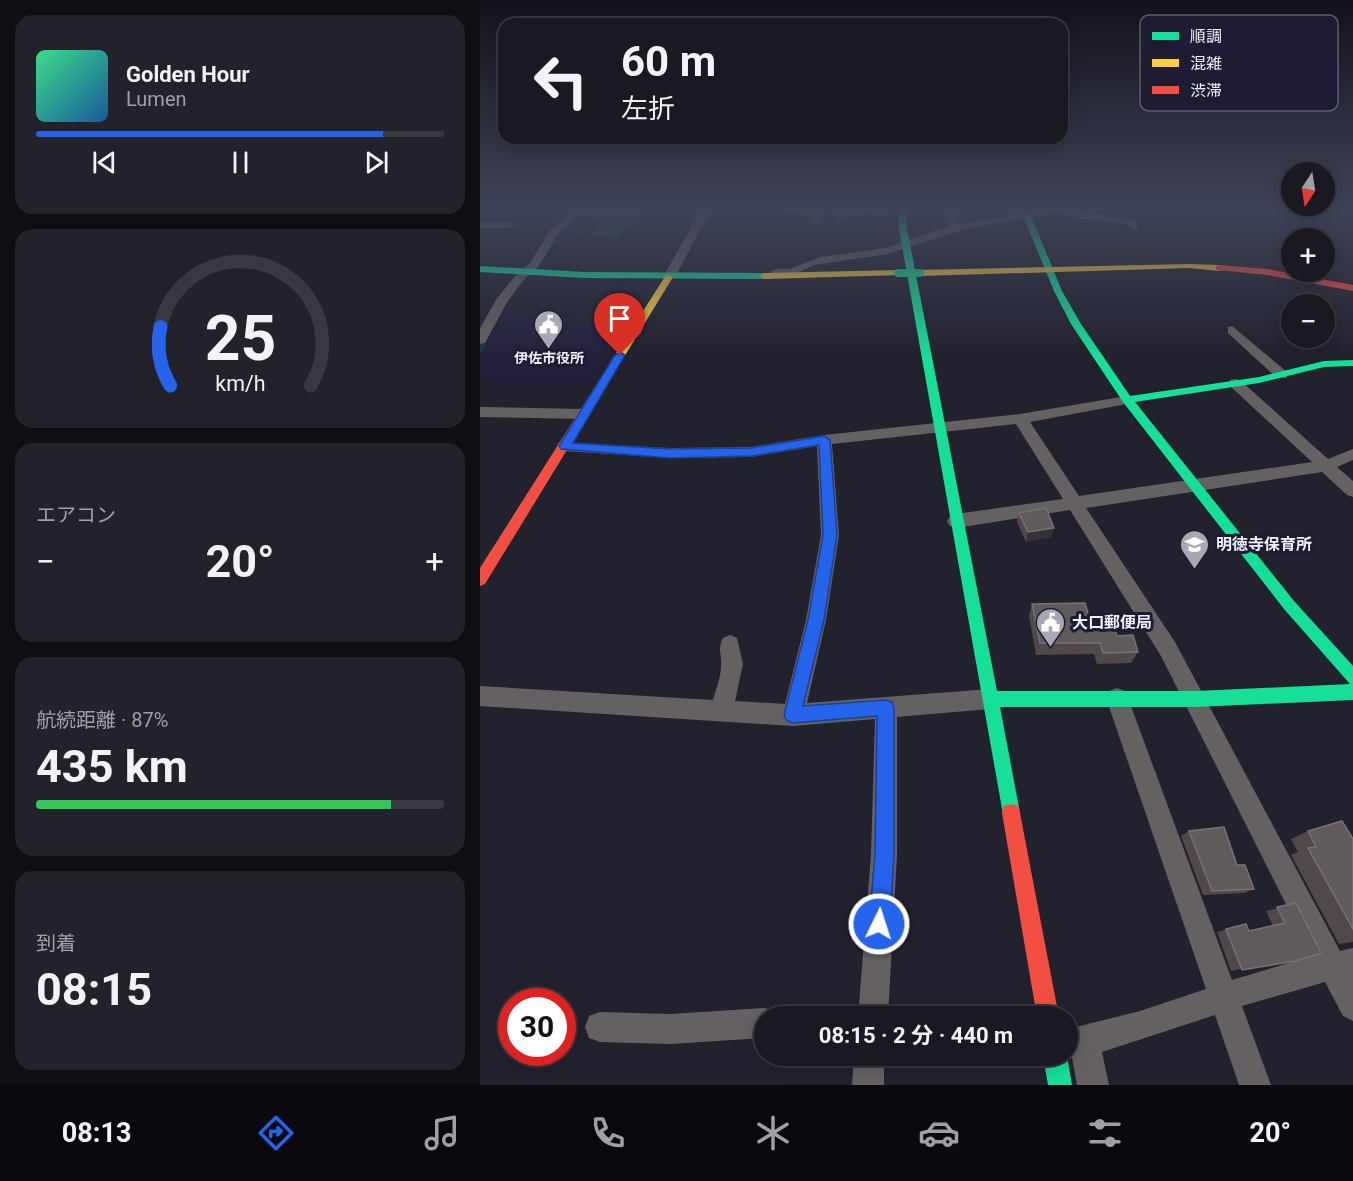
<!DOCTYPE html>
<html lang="ja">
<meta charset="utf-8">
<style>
:root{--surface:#1a1922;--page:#23222a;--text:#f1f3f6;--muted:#9fa0a5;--line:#383840;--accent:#2563eb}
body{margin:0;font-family:Roboto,"Noto Sans JP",sans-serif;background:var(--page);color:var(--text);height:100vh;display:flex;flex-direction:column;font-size:22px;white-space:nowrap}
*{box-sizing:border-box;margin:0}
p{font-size:20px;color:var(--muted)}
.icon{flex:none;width:33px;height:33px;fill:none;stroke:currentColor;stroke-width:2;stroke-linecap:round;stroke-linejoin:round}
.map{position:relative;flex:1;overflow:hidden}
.drawer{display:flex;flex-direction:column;gap:15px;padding:15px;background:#0e0e13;width:480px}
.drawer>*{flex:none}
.top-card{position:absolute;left:18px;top:18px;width:570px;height:126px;border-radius:18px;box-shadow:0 3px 15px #0003,0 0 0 2px var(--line);background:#1a1922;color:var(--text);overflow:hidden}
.needle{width:39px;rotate:192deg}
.buttons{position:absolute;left:801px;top:162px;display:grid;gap:12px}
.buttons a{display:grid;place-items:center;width:54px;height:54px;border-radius:50%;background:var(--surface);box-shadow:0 3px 15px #0003,0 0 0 2px var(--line);font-size:30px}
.speed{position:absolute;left:18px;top:988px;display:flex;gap:12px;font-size:30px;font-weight:700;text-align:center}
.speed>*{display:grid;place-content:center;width:78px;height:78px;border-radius:50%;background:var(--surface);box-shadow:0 3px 15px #0003,0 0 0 2px var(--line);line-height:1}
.speed .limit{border:9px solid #d22;background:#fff;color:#111}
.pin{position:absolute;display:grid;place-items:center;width:51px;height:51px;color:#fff;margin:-62px -26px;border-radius:50% 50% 50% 0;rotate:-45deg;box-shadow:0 0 6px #0007}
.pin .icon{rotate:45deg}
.me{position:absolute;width:66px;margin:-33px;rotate:4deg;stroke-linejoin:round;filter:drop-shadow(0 0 4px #0008)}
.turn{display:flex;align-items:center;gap:21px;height:126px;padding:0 24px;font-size:27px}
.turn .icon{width:78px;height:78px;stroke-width:2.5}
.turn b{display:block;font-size:42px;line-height:51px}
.big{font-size:45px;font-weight:700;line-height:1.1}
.drawer .widget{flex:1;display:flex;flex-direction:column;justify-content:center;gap:9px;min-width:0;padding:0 21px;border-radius:18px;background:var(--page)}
.drawer .dial{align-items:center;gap:0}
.dial svg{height:156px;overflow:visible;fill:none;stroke:var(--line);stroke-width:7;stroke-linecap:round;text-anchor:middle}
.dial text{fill:var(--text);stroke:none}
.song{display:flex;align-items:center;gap:18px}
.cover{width:72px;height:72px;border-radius:9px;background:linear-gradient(135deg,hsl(150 70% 55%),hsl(210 70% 35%))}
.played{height:6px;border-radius:3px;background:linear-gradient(90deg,var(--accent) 85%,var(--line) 85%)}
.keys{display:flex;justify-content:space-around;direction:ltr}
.heat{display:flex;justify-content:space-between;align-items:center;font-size:33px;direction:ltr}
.charge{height:9px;border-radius:4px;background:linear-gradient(90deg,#34c759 87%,var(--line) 0)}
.trip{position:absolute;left:274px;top:1006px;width:324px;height:60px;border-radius:30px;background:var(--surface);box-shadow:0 3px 15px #0003,0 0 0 2px var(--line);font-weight:700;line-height:60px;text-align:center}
.dock{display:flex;height:96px;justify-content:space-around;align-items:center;background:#0a0a0e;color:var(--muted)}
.dock .icon{width:42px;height:42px}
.dock .current{color:var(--accent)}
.dock b{font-size:27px;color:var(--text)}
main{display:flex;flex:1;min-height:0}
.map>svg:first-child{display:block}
.built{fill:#23203b}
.forest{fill:#1c503e}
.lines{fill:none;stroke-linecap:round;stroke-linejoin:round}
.stream-far1{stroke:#0f3c48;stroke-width:3}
.stream{stroke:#0f3c48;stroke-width:4}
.street{fill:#656162;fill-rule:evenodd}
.fast{fill:#16e098;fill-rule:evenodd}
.slow{fill:#ffcf43;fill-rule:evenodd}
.jam{fill:#f24e42;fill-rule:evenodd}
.fast-bridge{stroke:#16e098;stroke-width:8}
.wall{fill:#504849}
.shaded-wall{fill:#363136}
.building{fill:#615a5c;stroke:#777176;stroke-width:1.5}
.route{fill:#2563eb;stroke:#184099;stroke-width:1.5}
.labels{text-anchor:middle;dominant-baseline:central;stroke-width:6;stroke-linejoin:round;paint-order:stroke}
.far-poi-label{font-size:14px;font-weight:bold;fill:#efefff;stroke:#1e1c33}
.poi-label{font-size:16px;font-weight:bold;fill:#efefff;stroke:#1e1c33;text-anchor:start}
.key{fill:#1e1c33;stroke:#5d5b70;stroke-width:1.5}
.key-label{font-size:16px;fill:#efefff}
</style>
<main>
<section class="drawer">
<div class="widget">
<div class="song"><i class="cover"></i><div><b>Golden Hour</b><p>Lumen</p></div></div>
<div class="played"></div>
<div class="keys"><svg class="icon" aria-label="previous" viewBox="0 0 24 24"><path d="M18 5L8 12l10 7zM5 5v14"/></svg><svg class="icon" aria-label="pause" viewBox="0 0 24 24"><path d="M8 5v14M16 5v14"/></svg><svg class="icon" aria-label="next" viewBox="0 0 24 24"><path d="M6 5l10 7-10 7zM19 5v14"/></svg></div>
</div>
<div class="widget dial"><svg viewBox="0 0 100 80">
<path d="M14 69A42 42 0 1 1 86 69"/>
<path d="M14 69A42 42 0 0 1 9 39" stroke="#2563eb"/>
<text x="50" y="56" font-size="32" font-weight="700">25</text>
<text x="50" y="72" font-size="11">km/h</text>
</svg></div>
<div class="widget"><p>エアコン</p>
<div class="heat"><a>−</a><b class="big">20°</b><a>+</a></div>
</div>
<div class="widget"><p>航続距離 · 87%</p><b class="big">435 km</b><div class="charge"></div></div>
<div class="widget"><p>到着</p><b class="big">08:15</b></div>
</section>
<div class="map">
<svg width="873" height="1085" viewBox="0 0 873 1085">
<rect width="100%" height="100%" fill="#22212e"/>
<polygon class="built" points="55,311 85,314 83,318 150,322 111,382 0,381 0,361 22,315"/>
<polygon class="forest" points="109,206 171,206 136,237 112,235 125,219 110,218"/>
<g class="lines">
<g class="stream-far1">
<polyline points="76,242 182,206"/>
<polyline points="36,289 44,280"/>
</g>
<polyline class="stream" points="0,351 5,340"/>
<g class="street">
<polygon points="100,206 111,206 79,233 58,267 43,280 26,304 5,343 0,344 0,328 16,300 35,276 50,263 70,230"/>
<polygon points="223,206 233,206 195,277 185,279 183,277"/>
<polygon points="300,206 336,211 341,221 336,224 332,223 330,216 302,212"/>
<polygon points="407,206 428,207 359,218 354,215"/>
<polygon points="460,206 470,206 479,224 581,207 596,212 654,219 659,228 654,231 646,224 594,218 580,213 489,228 407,254 334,265 313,275 296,275 290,272 296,269 310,269 341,257 405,248 470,226"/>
<polygon points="0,222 30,222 35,225 30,228 0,228"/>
<polygon points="752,326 807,372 807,378 797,378 748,333 748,327"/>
<path d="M 755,379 L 760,380 L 848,459 L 873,449 L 873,460 L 857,467 L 873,481 L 873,497 L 867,495 L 842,472 L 606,508 L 695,642 L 860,951 L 873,948 L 873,1021 L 863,1016 L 845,982 L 762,1006 L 791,1085 L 759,1085 L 735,1015 L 622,1052 L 629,1085 L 597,1085 L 592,1058 L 580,1056 L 588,1056 L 588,1029 L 660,1011 L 726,989 L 626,698 L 629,691 L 637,688 L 645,691 L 648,698 L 752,980 L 832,956 L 681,656 L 590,510 L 476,528 L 470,526 L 467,521 L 470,516 L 476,514 L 583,499 L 536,424 L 352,444 L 359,535 L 346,620 L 327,703 L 510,689 L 518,692 L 521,699 L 518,706 L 510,709 L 417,717 L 417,855 L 408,1017 L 378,1017 L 391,855 L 395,719 L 313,726 L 0,706 L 0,686 L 233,700 C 236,689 241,677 241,666 C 242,654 237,650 243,638 L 250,635 L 257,638 L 263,664 L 255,701 L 305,704 L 326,620 L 341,535 L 337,446 L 271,457 L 190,458 L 85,451 L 79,450 L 77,446 L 79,442 L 190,448 L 271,447 L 344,435 L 540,414 L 647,396 L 652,397 L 654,400 L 652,403 L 550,422 L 599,496 L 832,462 L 750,386 L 750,380 Z"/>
<polygon points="0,407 103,409 110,414 103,419 0,417"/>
<polygon points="285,1008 296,1012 298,1017 285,1017 285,1038 190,1044 120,1042 109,1038 105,1027 109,1016 120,1012 190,1014"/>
<polygon points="374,1056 404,1056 404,1085 372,1085"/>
</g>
<g class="fast">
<polygon points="419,206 427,206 427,229 517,691 716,691 870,684 804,609 643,402 591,324 574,291 539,206 547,206 582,291 601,324 650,396 779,377 844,361 873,360 873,366 844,367 779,383 655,402 814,601 873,666 873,700 716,707 520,707 540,813 538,820 531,822 524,820 419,229"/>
<polygon points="0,266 104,272 284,273 288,276 284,279 104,278 0,272"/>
<polygon points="563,1056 587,1056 592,1085 568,1085"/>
</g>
<g class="slow">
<polygon points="709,264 739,265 743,268 739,271 709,268 440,276 436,273 440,270"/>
<polygon points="418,270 421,271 421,275 284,279 280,276 284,273"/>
<polygon points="186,275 193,277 144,357 136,357 135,355"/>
</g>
<g class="jam">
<polygon points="739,265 788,269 873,285 873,291 788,275 736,270 736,266"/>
<polygon points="140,352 145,355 5,584 0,586 0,568 135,355"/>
<polygon points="531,804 538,806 540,813 579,1017 557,1017 522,813 524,806"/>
</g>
<polyline class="fast-bridge" points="418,273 440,273"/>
</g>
<g class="wall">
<polygon points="539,513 571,537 546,542 537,522"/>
<polygon points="552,604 613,630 637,636 658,652 651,663 617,664 614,654 556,655 549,616"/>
<polygon points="709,831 757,865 774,889 764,893 723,895 701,836"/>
<polygon points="828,831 873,839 873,942 859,944 811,855 818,852 811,839"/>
<polygon points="816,903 841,953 751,971 737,932 766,924 769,931 793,926 786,911"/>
</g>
<polygon class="shaded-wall" points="574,528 571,537 546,542 548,532"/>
<g class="building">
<polygon points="566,508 574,528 548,532 539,513"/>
<polygon points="605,603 613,630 635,628 637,636 653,635 658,652 623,653 620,643 560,643 552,604"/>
<polygon points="862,821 873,839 873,929 828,848 836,847 828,831"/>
<polygon points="744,827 757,865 765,865 774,889 732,891 709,831"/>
<polygon points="816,903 841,953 815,961 762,970 746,929 766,924 769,931 805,923 797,907"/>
</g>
<linearGradient id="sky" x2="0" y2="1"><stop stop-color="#131219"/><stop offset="0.58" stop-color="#3e4357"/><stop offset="1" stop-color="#3e4357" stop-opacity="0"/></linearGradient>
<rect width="873" height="358" fill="url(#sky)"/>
<polygon class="route" points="140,352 145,355 93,443 190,449 271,448 344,436 350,440 357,535 344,620 323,706 406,700 412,702 414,708 414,855 410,924 407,932 399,935 392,932 389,924 395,855 397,716 313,723 307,721 304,715 328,620 343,535 339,445 271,456 190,458 81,449 79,446 135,355"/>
<defs>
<symbol id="civic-pin" viewBox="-11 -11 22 30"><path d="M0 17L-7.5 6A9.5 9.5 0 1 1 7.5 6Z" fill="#a7a7b6" stroke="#1e1c33"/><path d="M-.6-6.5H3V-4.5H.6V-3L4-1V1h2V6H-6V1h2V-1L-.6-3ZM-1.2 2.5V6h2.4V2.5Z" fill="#fff"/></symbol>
<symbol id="school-pin" viewBox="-11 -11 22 30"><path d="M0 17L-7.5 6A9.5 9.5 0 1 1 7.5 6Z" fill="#a7a7b6" stroke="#1e1c33"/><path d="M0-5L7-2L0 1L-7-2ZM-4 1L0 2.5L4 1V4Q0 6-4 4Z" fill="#fff"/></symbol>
</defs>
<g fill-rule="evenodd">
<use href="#civic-pin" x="52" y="308" width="33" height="45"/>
<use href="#school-pin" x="698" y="528" width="33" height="45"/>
<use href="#civic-pin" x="554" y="606" width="33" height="45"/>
</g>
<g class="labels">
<g class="far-poi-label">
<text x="69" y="358">伊佐市役所</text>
</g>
<g class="poi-label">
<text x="736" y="544">明徳寺保育所</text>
<text x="592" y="622">大口郵便局</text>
</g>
</g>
<rect x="660" y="15" width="198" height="96" rx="9" class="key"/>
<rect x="672" y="32" width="27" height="8" fill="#16e098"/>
<rect x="672" y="59" width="27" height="8" fill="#ffcf43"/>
<rect x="672" y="86" width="27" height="8" fill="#f24e42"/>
<g class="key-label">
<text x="710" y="42">順調</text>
<text x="710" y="69">混雑</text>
<text x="710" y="96">渋滞</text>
</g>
</svg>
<div class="buttons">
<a><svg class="needle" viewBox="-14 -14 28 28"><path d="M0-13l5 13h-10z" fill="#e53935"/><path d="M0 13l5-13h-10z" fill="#9fa0a5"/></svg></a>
<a>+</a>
<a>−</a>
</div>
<div class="speed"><div class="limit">30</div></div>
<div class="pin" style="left:140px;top:355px;background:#d93025"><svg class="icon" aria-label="arrive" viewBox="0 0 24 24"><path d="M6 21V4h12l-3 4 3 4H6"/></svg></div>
<svg class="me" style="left:399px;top:924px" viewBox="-20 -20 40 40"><circle r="17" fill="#2563eb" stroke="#fff" stroke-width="3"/><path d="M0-11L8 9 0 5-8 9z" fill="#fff"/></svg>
<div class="trip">08:15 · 2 分 · 440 m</div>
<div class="top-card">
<div class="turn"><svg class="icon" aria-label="left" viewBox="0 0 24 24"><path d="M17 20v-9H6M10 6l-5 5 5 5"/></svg><div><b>60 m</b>左折</div></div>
</div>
</div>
</main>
<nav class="dock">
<b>08:13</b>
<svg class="icon current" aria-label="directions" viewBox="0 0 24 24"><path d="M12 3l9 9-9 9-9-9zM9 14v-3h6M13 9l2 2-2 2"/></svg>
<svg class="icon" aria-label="music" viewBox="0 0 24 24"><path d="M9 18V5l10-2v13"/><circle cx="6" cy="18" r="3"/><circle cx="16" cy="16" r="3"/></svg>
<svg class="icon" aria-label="phone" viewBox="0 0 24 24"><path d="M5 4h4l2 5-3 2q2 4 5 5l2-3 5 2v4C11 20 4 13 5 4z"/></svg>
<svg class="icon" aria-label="climate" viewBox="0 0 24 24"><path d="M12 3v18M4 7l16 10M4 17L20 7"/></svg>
<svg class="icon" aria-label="car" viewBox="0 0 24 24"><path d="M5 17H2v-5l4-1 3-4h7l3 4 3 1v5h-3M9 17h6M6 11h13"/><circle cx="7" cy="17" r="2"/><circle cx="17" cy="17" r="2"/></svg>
<svg class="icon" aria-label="filters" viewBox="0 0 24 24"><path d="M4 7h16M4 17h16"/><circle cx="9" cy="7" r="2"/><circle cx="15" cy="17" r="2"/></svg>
<b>20°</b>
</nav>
